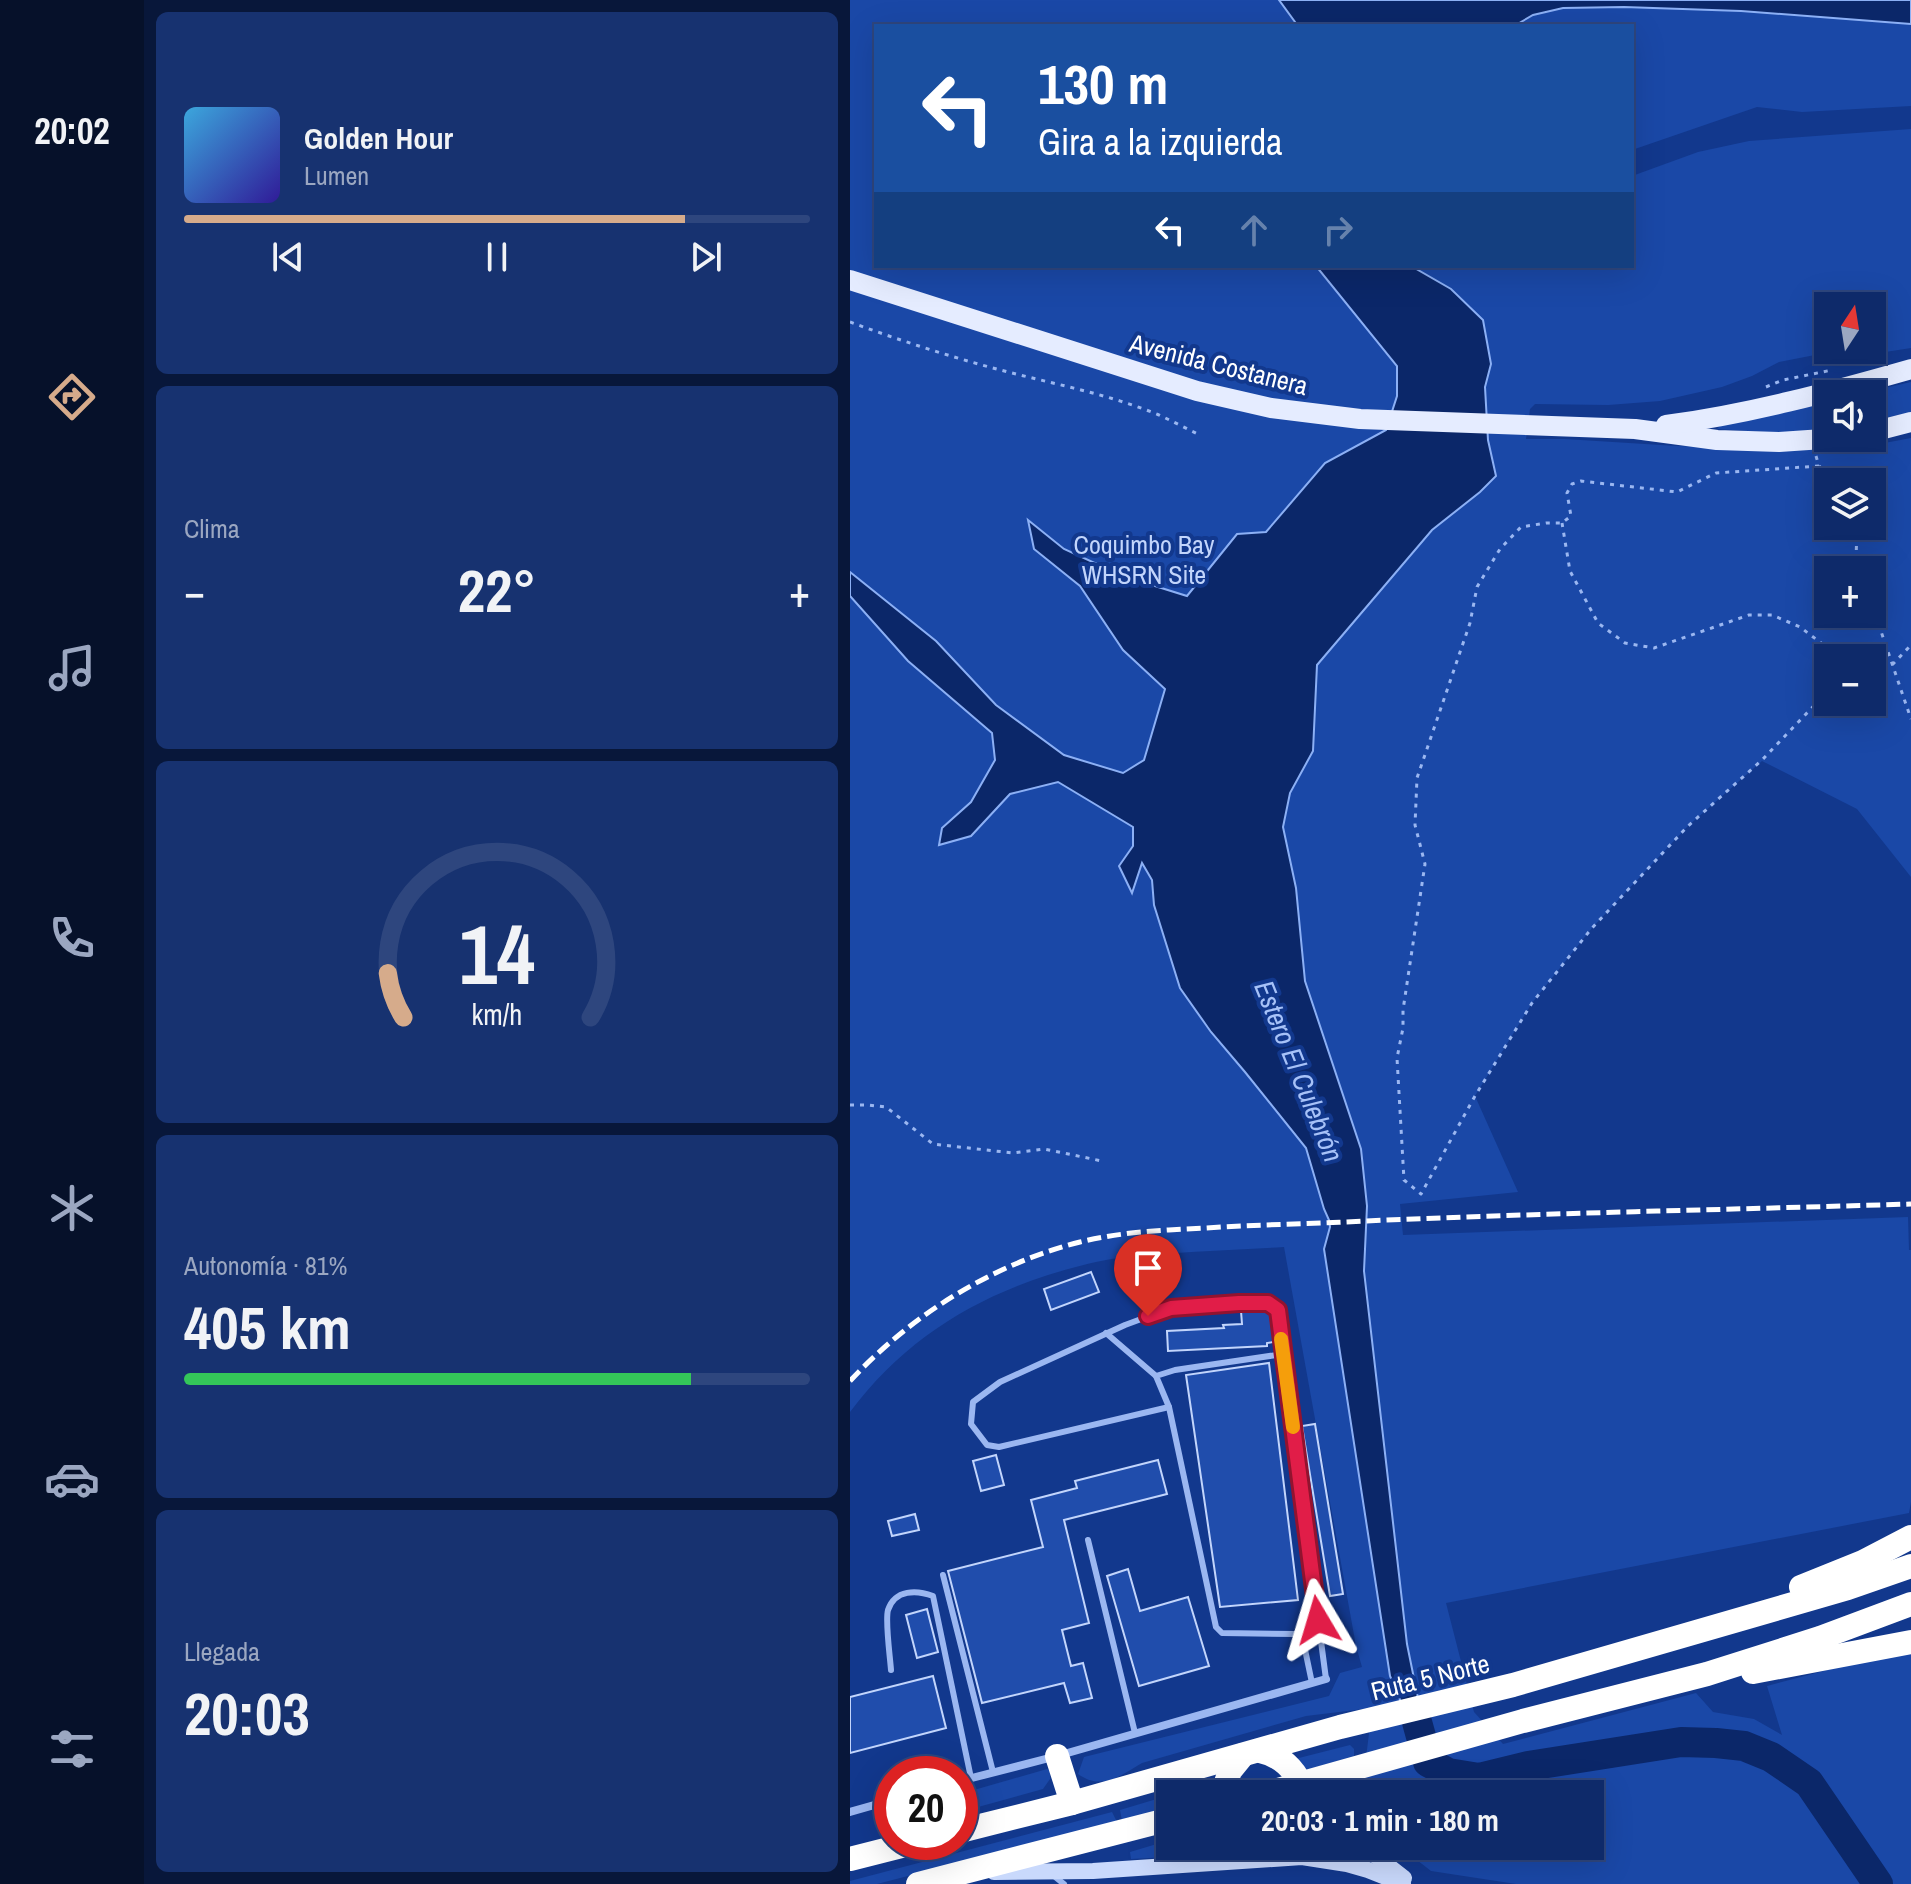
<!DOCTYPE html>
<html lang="es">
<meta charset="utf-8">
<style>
:root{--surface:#0e2a6a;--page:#173270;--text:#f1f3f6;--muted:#9ba7c1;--line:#2e467e;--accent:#d6ab8b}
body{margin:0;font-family:"Archivo Narrow",sans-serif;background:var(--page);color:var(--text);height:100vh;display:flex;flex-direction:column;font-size:30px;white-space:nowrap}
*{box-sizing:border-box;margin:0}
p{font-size:26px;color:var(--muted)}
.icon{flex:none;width:44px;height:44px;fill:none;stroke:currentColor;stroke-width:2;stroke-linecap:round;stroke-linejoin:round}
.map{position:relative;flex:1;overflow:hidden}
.panel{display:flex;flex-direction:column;gap:12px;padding:12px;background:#08173a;width:706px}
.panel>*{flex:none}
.top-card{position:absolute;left:24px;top:24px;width:760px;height:244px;border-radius:0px;box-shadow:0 8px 32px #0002,0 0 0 2px var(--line);background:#1a4fa0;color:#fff;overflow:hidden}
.needle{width:52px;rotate:12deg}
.buttons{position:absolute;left:964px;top:292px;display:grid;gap:16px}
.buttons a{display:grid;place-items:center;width:72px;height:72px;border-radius:0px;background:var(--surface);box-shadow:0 8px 32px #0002,0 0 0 2px var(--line);font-size:40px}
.speed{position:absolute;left:24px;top:1756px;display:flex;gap:16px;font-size:40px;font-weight:700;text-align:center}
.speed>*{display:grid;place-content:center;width:104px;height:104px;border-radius:50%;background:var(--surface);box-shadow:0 8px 32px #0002,0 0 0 2px var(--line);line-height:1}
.speed .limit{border:12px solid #d22;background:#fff;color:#111}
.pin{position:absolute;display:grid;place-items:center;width:68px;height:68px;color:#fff;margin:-82px -34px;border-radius:50% 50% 50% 0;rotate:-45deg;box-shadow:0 0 8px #0007}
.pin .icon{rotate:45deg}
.me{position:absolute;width:88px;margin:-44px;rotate:353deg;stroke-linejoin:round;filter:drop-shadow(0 0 6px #0008)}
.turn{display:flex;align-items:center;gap:28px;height:168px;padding:0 32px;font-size:36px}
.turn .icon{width:104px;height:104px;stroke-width:2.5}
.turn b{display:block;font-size:56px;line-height:68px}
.lanes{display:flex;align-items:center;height:76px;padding:0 32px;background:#0003;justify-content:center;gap:40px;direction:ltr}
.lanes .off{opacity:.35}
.big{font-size:60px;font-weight:700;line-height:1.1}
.panel .widget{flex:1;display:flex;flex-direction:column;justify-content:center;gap:12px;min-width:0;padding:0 28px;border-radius:12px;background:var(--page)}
.panel .dial{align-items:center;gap:0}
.dial svg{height:208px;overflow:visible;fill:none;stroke:var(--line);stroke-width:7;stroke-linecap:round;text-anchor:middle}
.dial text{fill:var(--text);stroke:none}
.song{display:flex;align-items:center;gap:24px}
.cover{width:96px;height:96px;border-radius:12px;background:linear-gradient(135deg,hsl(200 70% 55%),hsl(250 70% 35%))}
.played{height:8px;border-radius:4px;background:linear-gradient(90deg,var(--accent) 80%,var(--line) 80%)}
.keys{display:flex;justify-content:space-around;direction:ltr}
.heat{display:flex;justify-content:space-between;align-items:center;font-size:44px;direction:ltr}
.charge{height:12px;border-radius:6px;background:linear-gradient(90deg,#34c759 81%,var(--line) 0)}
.trip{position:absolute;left:306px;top:1780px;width:448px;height:80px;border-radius:0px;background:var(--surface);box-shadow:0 8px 32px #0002,0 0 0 2px var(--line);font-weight:700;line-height:80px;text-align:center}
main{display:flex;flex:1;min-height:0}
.menu{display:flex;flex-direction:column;width:144px;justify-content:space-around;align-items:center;background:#06112a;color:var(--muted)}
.menu .icon{width:56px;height:56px}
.menu .current{color:var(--accent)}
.menu b{font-size:36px;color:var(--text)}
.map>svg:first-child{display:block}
.green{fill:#1a48a7;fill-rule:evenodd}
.water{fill:#0b2769;stroke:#8cb0f5;stroke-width:2}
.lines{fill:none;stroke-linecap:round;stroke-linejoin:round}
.river{stroke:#0b2769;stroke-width:30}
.building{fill:#204dac;stroke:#c2d5fc;stroke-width:2}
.path{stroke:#9bb7f1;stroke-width:3;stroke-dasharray:4 6;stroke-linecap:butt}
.lane{stroke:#9bb7f1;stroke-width:6}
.street{stroke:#9bb7f1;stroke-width:8}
.secondary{stroke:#c9d9fc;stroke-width:16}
.primary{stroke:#e5ecff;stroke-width:20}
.highway{stroke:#fff;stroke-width:24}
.rail{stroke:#fff;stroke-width:5;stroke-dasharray:14 6;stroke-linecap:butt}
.route-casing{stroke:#92132f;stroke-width:20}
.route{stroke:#e11d48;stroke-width:14}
.slow{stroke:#f59e0b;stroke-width:14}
.labels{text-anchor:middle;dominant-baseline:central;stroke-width:8;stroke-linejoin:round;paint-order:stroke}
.street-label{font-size:26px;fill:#fff;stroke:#12388d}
.park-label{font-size:26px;fill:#c2d5fc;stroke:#12388d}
.water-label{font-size:28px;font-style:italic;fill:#a7c2f8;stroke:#12388d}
</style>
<main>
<nav class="menu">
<b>20:02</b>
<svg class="icon current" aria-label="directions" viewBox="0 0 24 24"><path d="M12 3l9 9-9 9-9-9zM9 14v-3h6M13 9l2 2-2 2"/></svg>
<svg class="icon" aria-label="music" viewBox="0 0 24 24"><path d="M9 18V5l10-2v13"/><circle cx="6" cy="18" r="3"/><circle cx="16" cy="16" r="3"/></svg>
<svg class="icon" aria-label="phone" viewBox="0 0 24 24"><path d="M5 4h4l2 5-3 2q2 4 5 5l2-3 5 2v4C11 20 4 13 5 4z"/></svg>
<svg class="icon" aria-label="climate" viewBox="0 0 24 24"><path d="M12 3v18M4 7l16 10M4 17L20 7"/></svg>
<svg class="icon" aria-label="car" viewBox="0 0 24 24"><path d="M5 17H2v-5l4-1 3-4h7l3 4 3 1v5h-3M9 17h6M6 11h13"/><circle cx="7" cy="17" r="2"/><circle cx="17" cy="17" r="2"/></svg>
<svg class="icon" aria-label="filters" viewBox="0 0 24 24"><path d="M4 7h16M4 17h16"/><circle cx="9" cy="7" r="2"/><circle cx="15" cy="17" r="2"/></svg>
</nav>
<section class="panel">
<div class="widget">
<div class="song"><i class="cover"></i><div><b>Golden Hour</b><p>Lumen</p></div></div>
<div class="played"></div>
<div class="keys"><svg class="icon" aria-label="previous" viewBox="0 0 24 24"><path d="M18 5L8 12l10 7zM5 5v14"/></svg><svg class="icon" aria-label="pause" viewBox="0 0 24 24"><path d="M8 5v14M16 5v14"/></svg><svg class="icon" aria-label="next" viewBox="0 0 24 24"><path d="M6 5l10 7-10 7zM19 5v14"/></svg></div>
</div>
<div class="widget"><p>Clima</p>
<div class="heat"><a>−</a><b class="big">22°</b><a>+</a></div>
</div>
<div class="widget dial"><svg viewBox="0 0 100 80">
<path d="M14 69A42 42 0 1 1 86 69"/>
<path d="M14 69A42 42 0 0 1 8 52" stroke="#d6ab8b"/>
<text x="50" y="56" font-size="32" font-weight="700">14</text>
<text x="50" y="72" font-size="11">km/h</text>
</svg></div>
<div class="widget"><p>Autonomía · 81%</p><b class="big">405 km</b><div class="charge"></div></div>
<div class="widget"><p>Llegada</p><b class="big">20:03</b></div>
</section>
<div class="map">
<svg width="1061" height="1884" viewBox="0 0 1061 1884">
<rect width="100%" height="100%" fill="#12388d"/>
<g class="green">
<path d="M 0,0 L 1061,0 L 1061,106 L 952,112 L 907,107 L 782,150 L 782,26 L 26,26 L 26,266 L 782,266 L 782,176 L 848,152 L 899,141 L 1061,129 L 1061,348 L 1016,355 L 965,355 L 929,362 L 902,376 L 872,387 L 810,401 L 758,405 L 685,404 L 680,409 L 676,439 L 715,439 L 827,446 L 997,450 L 1061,438 L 1061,877 L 1007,809 L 912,761 L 838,826 L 742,928 L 682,1003 L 625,1096 L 668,1192 L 550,1204 L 553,1235 L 1058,1217 L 1059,1250 L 1061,1250 L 1061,1502 L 1059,1513 L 596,1603 L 624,1712 L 653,1744 L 846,1693 L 863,1712 L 904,1719 L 932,1735 L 917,1686 L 1061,1648 L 1061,1884 L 666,1884 L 581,1871 L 549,1846 L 740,1846 L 740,1794 L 516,1794 L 514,1775 L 522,1708 L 456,1716 L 292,1763 C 270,1776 252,1791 228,1774 L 234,1757 L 479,1696 L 490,1673 L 512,1667 L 506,1646 L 434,1247 C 379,1250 324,1252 269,1258 C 245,1261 221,1268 198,1275 C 117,1301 51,1344 0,1412 ZM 978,306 L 1022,306 L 1022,350 L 978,350 ZM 978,482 L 1022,482 L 1022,526 L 978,526 ZM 978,570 L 1022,570 L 1022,614 L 978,614 ZM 978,658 L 1022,658 L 1022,702 L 978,702 Z"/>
<polygon points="1061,382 1061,412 1022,421 1022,394 1009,394"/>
<polygon points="974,400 968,430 928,433 867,429 870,426"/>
<polygon points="500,1745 504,1749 504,1756 457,1770 445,1759"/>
<polygon points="197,1769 200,1771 200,1779 193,1789 110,1812 110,1794"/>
<polygon points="320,1795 320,1807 272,1821 270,1810"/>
<polygon points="262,1812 267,1822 27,1884 0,1884 0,1881"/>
<polygon points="320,1840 320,1846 380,1846 391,1853 281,1859 280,1852"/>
</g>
<g class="water">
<polygon points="429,0 1061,0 1061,24 891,11 774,7 713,8 683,15 664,26 448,26"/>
<polygon points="466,266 561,266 601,289 633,320 641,364 635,387 638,440 646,476 630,492 582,530 467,665 463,751 440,793 433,827 446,888 455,981 511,1149 517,1206 514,1271 557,1644 573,1723 578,1762 561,1726 540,1676 474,1249 480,1227 479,1220 474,1209 456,1148 395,1072 361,1032 330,988 304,905 302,880 292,863 282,893 269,866 283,846 283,827 208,782 160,794 121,836 89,845 92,828 121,802 145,760 142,733 58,661 0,596 0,572 86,641 146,705 214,755 273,773 294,760 315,689 273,650 230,586 184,549 178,520 214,549 273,576 337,596 387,534 416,532 475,463 536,430 547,396 547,366"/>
</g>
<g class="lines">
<polyline class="river" points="567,1722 578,1762 598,1773 629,1778 678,1766 831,1742 866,1743 894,1746 921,1757 959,1783 1028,1884"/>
</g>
<g class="building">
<polygon points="241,1272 249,1292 201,1310 194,1289"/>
<polygon points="416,1309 422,1313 424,1342 417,1343 417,1346 318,1351 317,1331 374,1328 373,1325 392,1324 391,1311"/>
<polygon points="419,1363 448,1600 370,1607 336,1375"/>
<polygon points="465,1424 493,1594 480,1596 452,1426"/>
<polygon points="146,1455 154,1485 131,1491 123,1461"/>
<polygon points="308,1460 317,1494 214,1520 239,1623 212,1630 221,1666 233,1663 242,1698 220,1703 214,1683 132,1703 98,1571 193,1547 181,1500 227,1488 225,1481"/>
<polygon points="65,1514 69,1530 42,1536 38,1521"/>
<polygon points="278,1569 290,1611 338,1597 359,1666 289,1686 257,1576"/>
<polygon points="77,1609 88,1652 67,1658 56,1615"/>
<polygon points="83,1676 96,1728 0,1753 0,1697"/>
</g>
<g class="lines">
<g class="path">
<path d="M 0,322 C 54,342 110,360 166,374 C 214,386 263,396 309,415 C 322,421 335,428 348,434"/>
<polyline points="340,368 356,373"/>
<polyline points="916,387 933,380 982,370"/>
<polyline points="966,456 969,466 988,482"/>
<polyline points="969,466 866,473 827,492 731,481 722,484 717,493 721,516 712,523 696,523 671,527 650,549 627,587 620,623 567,778 565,825 575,864 553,1010 553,1028 547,1058 554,1180 571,1194 625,1096 682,1003 742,928 838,826 912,760 978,691"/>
<polyline points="712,523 720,571 748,623 775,643 804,648 899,615 922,615 950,627 979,649 1004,658"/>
<polyline points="1007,526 1006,561 1010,570"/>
<polyline points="1022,605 1061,719"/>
<polyline points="1022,661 1043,664 1061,645"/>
<polyline points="0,1105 18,1105 36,1107 83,1144 163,1153 194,1149 252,1161"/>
</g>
<g class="lane">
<polyline points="256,1333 306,1376"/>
<polyline points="319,1407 149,1447 137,1445 121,1424 123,1402 150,1382 275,1325 321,1308 389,1303 418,1303 428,1310 433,1354"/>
<polyline points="238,1540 285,1733"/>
<polyline points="93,1575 143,1772"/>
<path d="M 41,1670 C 40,1656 35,1621 38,1610 C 45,1589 67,1590 83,1596 L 121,1778"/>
<polyline points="462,1683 453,1640 445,1634 372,1633 366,1627 319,1407 306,1376 325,1370 433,1354 476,1679"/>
<polyline points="204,1876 214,1884"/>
</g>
<g class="street">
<polyline points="110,1781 207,1756 476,1679"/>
<polyline points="0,1812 42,1800"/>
</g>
<g class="secondary">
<polyline points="513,1846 554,1878"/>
<polyline points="144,1872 243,1871 452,1857 497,1864 518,1870 553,1884"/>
</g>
<g class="primary">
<polyline points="0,280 347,391 421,408 510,419 785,429 867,440 929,442 988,438"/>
<path d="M 816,425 C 899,414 980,392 1061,369"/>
<polyline points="1022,432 1061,422"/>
</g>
<g class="highway">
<polyline points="951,1587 1013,1562 1061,1537"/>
<polyline points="903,1672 1061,1642"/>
<path d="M 410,1751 C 429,1755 442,1766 451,1784"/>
<polyline points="207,1756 222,1803"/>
<polyline points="372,1794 380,1771 393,1755"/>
<polyline points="414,1794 673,1721 857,1674 970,1638 1061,1604"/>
<polyline points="110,1831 222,1803 490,1727 663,1685 998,1588 1061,1566"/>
<polyline points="0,1859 67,1842"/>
<polyline points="68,1884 320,1819"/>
</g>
<path class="rail" d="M 0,1381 C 61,1315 143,1264 230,1242 C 270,1232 313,1230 355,1228 C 402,1225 448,1224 494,1222 C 683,1213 872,1210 1061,1204"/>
</g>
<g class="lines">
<defs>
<polyline id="route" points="298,1316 321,1308 389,1303 418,1303 428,1310 468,1620"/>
</defs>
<use href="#route" class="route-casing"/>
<use href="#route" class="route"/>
<polyline class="slow" points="431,1339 443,1427"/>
</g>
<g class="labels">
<g class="street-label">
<text transform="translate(369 364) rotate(14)">Avenida Costanera</text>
<text transform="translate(580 1677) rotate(-14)">Ruta 5 Norte</text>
</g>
<g class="park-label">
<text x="294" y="544">Coquimbo Bay<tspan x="294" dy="30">WHSRN Site</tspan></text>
</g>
<g class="water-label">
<text transform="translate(449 1071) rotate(68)">Estero El Culebrón</text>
</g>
</g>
</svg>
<div class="buttons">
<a><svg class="needle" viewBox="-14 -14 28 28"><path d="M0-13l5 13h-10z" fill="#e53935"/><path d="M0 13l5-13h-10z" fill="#9ba7c1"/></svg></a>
<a><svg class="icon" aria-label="sound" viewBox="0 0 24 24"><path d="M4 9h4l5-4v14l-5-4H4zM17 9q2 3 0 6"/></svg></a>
<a><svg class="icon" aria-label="layers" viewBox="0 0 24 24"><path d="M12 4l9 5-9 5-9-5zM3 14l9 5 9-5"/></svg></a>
<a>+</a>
<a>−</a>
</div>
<div class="speed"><div class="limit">20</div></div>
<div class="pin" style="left:298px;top:1316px;background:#d93025"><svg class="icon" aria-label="arrive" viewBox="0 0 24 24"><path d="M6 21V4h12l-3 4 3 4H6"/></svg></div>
<svg class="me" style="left:468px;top:1620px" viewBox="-20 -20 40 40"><path d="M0-17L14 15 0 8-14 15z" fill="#e11d48" stroke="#fff" stroke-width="4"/></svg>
<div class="trip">20:03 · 1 min · 180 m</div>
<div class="top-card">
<div class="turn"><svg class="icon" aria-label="left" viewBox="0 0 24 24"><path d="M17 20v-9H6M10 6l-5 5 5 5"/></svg><div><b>130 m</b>Gira a la izquierda</div></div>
<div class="lanes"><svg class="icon" aria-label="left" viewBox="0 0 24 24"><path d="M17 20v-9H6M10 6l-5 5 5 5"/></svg><svg class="icon off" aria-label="ahead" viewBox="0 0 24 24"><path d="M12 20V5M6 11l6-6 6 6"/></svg><svg class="icon off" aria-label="right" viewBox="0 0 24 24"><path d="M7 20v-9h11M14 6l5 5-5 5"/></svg></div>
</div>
</div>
</main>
